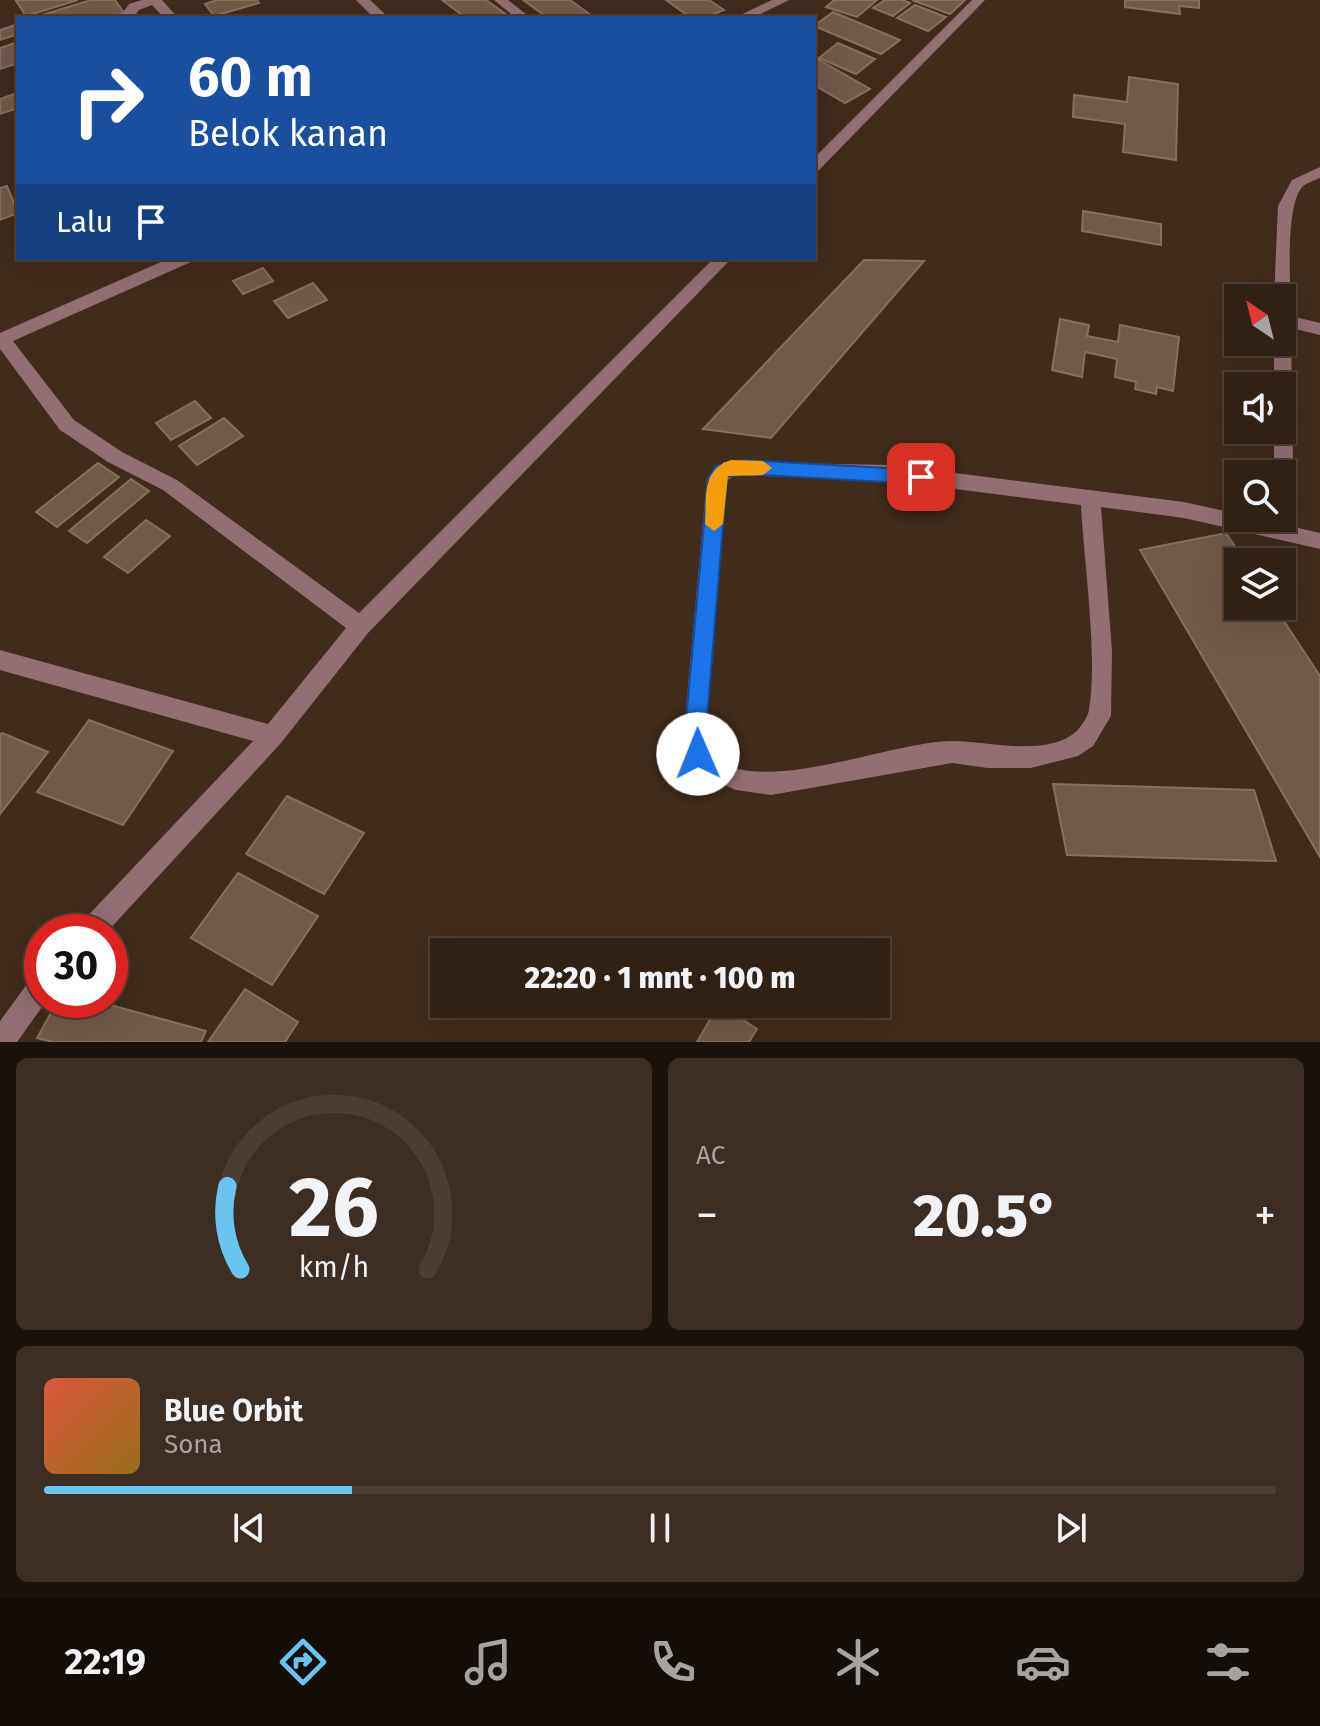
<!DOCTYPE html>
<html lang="id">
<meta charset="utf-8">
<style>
:root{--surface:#312014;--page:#3d2d22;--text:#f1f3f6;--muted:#a8a3a0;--line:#4c3e34;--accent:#69c4f0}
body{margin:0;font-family:"Fira Sans",sans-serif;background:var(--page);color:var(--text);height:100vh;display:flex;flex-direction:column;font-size:30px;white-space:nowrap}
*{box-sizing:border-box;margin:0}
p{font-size:26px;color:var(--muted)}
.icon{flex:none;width:44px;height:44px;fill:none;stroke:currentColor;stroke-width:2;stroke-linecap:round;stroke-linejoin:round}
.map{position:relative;height:1042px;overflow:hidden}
.drawer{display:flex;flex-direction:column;gap:16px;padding:16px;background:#1b120b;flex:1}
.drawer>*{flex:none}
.banner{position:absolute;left:16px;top:16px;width:800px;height:244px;border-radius:0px;box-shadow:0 8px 32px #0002,0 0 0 2px var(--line);background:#1a4fa0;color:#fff;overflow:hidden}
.needle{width:52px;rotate:325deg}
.fabs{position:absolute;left:1224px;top:284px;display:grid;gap:16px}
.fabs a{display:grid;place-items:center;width:72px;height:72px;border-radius:0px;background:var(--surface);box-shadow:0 8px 32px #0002,0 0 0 2px var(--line);font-size:40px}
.speed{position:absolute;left:24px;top:914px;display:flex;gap:16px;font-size:40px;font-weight:700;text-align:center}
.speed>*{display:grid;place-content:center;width:104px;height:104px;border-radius:50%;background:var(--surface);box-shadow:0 8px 32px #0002,0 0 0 2px var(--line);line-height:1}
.speed .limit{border:12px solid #d22;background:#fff;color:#111}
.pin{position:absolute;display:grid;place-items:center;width:68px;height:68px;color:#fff;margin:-34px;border-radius:16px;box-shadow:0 4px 12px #0006}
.me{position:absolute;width:88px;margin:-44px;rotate:359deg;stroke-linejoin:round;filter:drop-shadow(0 0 6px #0008)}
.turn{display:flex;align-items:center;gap:28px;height:168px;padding:0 40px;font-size:36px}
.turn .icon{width:104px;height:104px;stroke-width:2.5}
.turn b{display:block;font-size:56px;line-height:68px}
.then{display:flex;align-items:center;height:76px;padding:0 40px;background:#0003;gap:16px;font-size:30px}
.big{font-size:60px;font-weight:800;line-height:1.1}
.drawer .tile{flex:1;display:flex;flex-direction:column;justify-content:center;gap:12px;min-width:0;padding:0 28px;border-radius:12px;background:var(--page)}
.drawer .dial{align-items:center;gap:0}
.dial svg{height:208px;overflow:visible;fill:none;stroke:var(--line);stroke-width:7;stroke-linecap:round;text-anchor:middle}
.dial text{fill:var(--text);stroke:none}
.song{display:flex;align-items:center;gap:24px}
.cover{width:96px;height:96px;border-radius:12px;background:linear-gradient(135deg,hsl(10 70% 55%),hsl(40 70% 35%))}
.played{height:8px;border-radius:4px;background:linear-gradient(90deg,var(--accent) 25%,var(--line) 25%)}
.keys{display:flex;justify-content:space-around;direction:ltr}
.heat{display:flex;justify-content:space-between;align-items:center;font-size:44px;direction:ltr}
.drawer .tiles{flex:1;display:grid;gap:16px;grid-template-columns:1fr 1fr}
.tile:last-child{grid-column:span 2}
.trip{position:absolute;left:430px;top:938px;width:460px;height:80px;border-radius:0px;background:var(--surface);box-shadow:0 8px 32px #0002,0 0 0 2px var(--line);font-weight:800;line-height:80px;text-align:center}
.dock{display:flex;height:128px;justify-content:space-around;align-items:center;background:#140d08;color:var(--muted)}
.dock .icon{width:56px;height:56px}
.dock .on{color:var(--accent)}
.dock b{font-size:36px;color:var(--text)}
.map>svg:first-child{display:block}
.building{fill:#715947;stroke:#896f5c;stroke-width:2}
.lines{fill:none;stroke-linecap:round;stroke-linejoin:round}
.minor{fill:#936f74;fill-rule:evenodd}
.route{fill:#1a73e8;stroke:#114b97;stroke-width:2}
.slow{fill:#f59e0b}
</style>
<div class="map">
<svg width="1320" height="1042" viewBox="0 0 1320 1042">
<rect width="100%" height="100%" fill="#412b1a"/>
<g class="building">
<polygon points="20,0 78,0 26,16 16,1"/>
<polygon points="91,0 115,0 124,13 107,18 32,18"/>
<polygon points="217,0 257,0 259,3 214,16 205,4"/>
<polygon points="442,0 486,0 511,18 466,18"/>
<polygon points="523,0 570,0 595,18 548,18"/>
<polygon points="666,0 709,0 724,10 704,18 691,18"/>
<polygon points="834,0 877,0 857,17 826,7"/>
<polygon points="885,0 903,0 910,3 893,16 873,8"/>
<polygon points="912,0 965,0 950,14"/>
<polygon points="1125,0 1199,0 1199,8 1179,6 1180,14 1125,7"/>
<polygon points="915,5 946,17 928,31 897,18"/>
<polygon points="833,12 900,40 881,54 814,26"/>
<polygon points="15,25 18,34 0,40 0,30"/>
<polygon points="18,42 18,63 0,69 0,48"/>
<polygon points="838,43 875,59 856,74 819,58"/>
<polygon points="814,57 870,89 845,103 814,85"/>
<polygon points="1129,77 1178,84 1176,160 1123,152 1125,124 1073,117 1074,95 1127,102"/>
<polygon points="14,94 18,108 0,114 0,99"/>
<polygon points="7,186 18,213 0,220 0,188"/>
<polygon points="1083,211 1161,224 1161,245 1082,231"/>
<polygon points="864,260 924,261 771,438 703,429"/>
<polygon points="263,268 273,281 243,294 233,281"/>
<polygon points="313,283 327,300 288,318 274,301"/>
<polygon points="1060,319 1089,325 1087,336 1118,342 1120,325 1179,337 1173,391 1157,387 1156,394 1135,389 1136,382 1115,377 1117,359 1085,352 1082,377 1052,370"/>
<polygon points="195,401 211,418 171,440 156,423"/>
<polygon points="224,418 243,436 197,465 179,446"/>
<polygon points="98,463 119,477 57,527 36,512"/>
<polygon points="131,479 149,491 87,543 69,531"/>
<polygon points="146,520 170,536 128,573 104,557"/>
<polygon points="1226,533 1245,562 1238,562 1238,606 1274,606 1320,676 1320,857 1140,550"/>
<polygon points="89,720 173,751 123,825 37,792"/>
<polygon points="2,733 48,752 0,814 0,735"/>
<polygon points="1053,784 1254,790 1276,861 1067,855"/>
<polygon points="287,796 364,833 324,894 246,854"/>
<polygon points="238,873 318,916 272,985 191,938"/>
<polygon points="245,989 298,1022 285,1042 208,1042"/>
<polygon points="58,1000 92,1000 206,1031 201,1042 53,1042 37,1038"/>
<polygon points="719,1004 757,1029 749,1042 697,1042"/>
</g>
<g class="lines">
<g class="minor">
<polygon points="142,0 162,0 178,18 164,18 152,5 139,10 133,18 119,18 129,4"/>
<polygon points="356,0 370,0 389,18 374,18"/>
<polygon points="494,0 508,0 531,18 516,18"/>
<polygon points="772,0 789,0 752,18 734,18"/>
<polygon points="972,0 985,0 819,170 814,172 814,158"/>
<path d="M 1320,167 L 1320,178 C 1315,180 1307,183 1303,186 C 1284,206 1291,288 1291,316 L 1320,323 L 1320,335 L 1291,328 L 1294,527 L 1320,533 L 1320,549 L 1184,518 L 1101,507 L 1112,651 L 1111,716 L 1093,746 L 1078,756 L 1031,768 L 988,768 L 952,763 L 771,795 L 736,790 L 698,774 L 686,754 L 684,731 L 707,478 L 724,462 L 892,465 L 1184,502 L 1238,514 L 1238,518 L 1274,522 L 1274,518 L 1282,518 L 1282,474 L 1274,474 L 1274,430 L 1282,430 L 1282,386 L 1274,386 L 1274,342 L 1282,342 L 1282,298 L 1274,298 L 1278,206 L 1292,180 ZM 735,475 L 892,481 L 1081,505 C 1084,564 1098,654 1089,710 C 1088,717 1081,726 1077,731 C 1047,758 988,741 953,741 C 892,741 767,796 715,759 C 707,753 708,740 706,731 L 726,481 Z"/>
<polygon points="170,258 193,258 191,262 13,341 74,420 122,452 177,480 359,613 714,258 732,258 368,633 281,743 107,932 77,932 81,923 253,741 0,670 0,650 268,724 346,628 163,490 108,462 60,430 0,349 0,333"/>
<polygon points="42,972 42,1000 47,1000 17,1042 0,1042 0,1021 33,976"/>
</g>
</g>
<polygon class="route" points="745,460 921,470 929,477 921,484 745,474 727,477 706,731 708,754 705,761 698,764 690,761 685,731 708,478 716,466"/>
<path class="slow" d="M 731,460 L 763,461 L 772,468 L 763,475 L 728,476 L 723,524 L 714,531 L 705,524 C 707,497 701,470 731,460 Z"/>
</svg>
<div class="fabs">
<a><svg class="needle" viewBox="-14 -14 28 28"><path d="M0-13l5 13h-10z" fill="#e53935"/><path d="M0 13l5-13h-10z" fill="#a8a3a0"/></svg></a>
<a><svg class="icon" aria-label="sound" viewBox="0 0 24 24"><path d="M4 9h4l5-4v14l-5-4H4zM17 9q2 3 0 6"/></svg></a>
<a><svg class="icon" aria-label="search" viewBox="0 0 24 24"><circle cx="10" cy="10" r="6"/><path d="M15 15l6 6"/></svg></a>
<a><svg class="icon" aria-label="layers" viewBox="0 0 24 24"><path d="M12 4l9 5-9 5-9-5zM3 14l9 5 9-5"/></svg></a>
</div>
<div class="speed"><div class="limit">30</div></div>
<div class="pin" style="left:921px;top:477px;background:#d93025"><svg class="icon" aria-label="arrive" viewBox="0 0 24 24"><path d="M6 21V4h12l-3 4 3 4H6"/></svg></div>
<svg class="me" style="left:698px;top:754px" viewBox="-20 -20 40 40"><circle r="19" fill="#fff"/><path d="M0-13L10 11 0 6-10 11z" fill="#1a73e8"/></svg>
<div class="trip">22:20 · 1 mnt · 100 m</div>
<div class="banner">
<div class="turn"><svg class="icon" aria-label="right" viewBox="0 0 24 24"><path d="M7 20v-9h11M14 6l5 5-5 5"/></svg><div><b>60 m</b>Belok kanan</div></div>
<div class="then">Lalu<svg class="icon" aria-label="arrive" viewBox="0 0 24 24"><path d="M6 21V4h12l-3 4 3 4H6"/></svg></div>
</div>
</div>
<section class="drawer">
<div class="tiles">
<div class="tile dial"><svg viewBox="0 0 100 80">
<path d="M14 69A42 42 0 1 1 86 69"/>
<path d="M14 69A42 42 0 0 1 9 37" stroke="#69c4f0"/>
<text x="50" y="56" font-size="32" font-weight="700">26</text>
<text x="50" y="72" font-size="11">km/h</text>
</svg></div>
<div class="tile"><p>AC</p>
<div class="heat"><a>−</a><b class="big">20.5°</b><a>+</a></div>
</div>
<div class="tile">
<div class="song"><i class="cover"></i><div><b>Blue Orbit</b><p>Sona</p></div></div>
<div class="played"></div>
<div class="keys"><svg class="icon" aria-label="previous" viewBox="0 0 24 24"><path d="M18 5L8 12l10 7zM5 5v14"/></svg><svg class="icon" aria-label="pause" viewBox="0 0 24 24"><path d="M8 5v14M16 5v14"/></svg><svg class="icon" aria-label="next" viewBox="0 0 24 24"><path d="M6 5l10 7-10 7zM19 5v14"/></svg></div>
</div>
</div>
</section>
<nav class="dock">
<b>22:19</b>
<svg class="icon on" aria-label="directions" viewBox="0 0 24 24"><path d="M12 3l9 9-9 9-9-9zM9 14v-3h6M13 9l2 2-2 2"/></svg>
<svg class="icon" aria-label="music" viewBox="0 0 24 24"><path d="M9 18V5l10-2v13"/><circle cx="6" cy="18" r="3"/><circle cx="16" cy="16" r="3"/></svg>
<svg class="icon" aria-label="phone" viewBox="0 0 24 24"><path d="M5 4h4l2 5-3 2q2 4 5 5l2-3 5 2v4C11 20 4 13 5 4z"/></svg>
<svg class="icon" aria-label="climate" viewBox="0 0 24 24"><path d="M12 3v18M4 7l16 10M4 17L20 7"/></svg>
<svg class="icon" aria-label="car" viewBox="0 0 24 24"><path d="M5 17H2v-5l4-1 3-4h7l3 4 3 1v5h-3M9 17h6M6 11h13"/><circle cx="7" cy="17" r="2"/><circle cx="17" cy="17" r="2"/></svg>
<svg class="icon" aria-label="filters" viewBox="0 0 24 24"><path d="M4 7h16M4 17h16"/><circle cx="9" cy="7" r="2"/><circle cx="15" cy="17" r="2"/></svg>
</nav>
